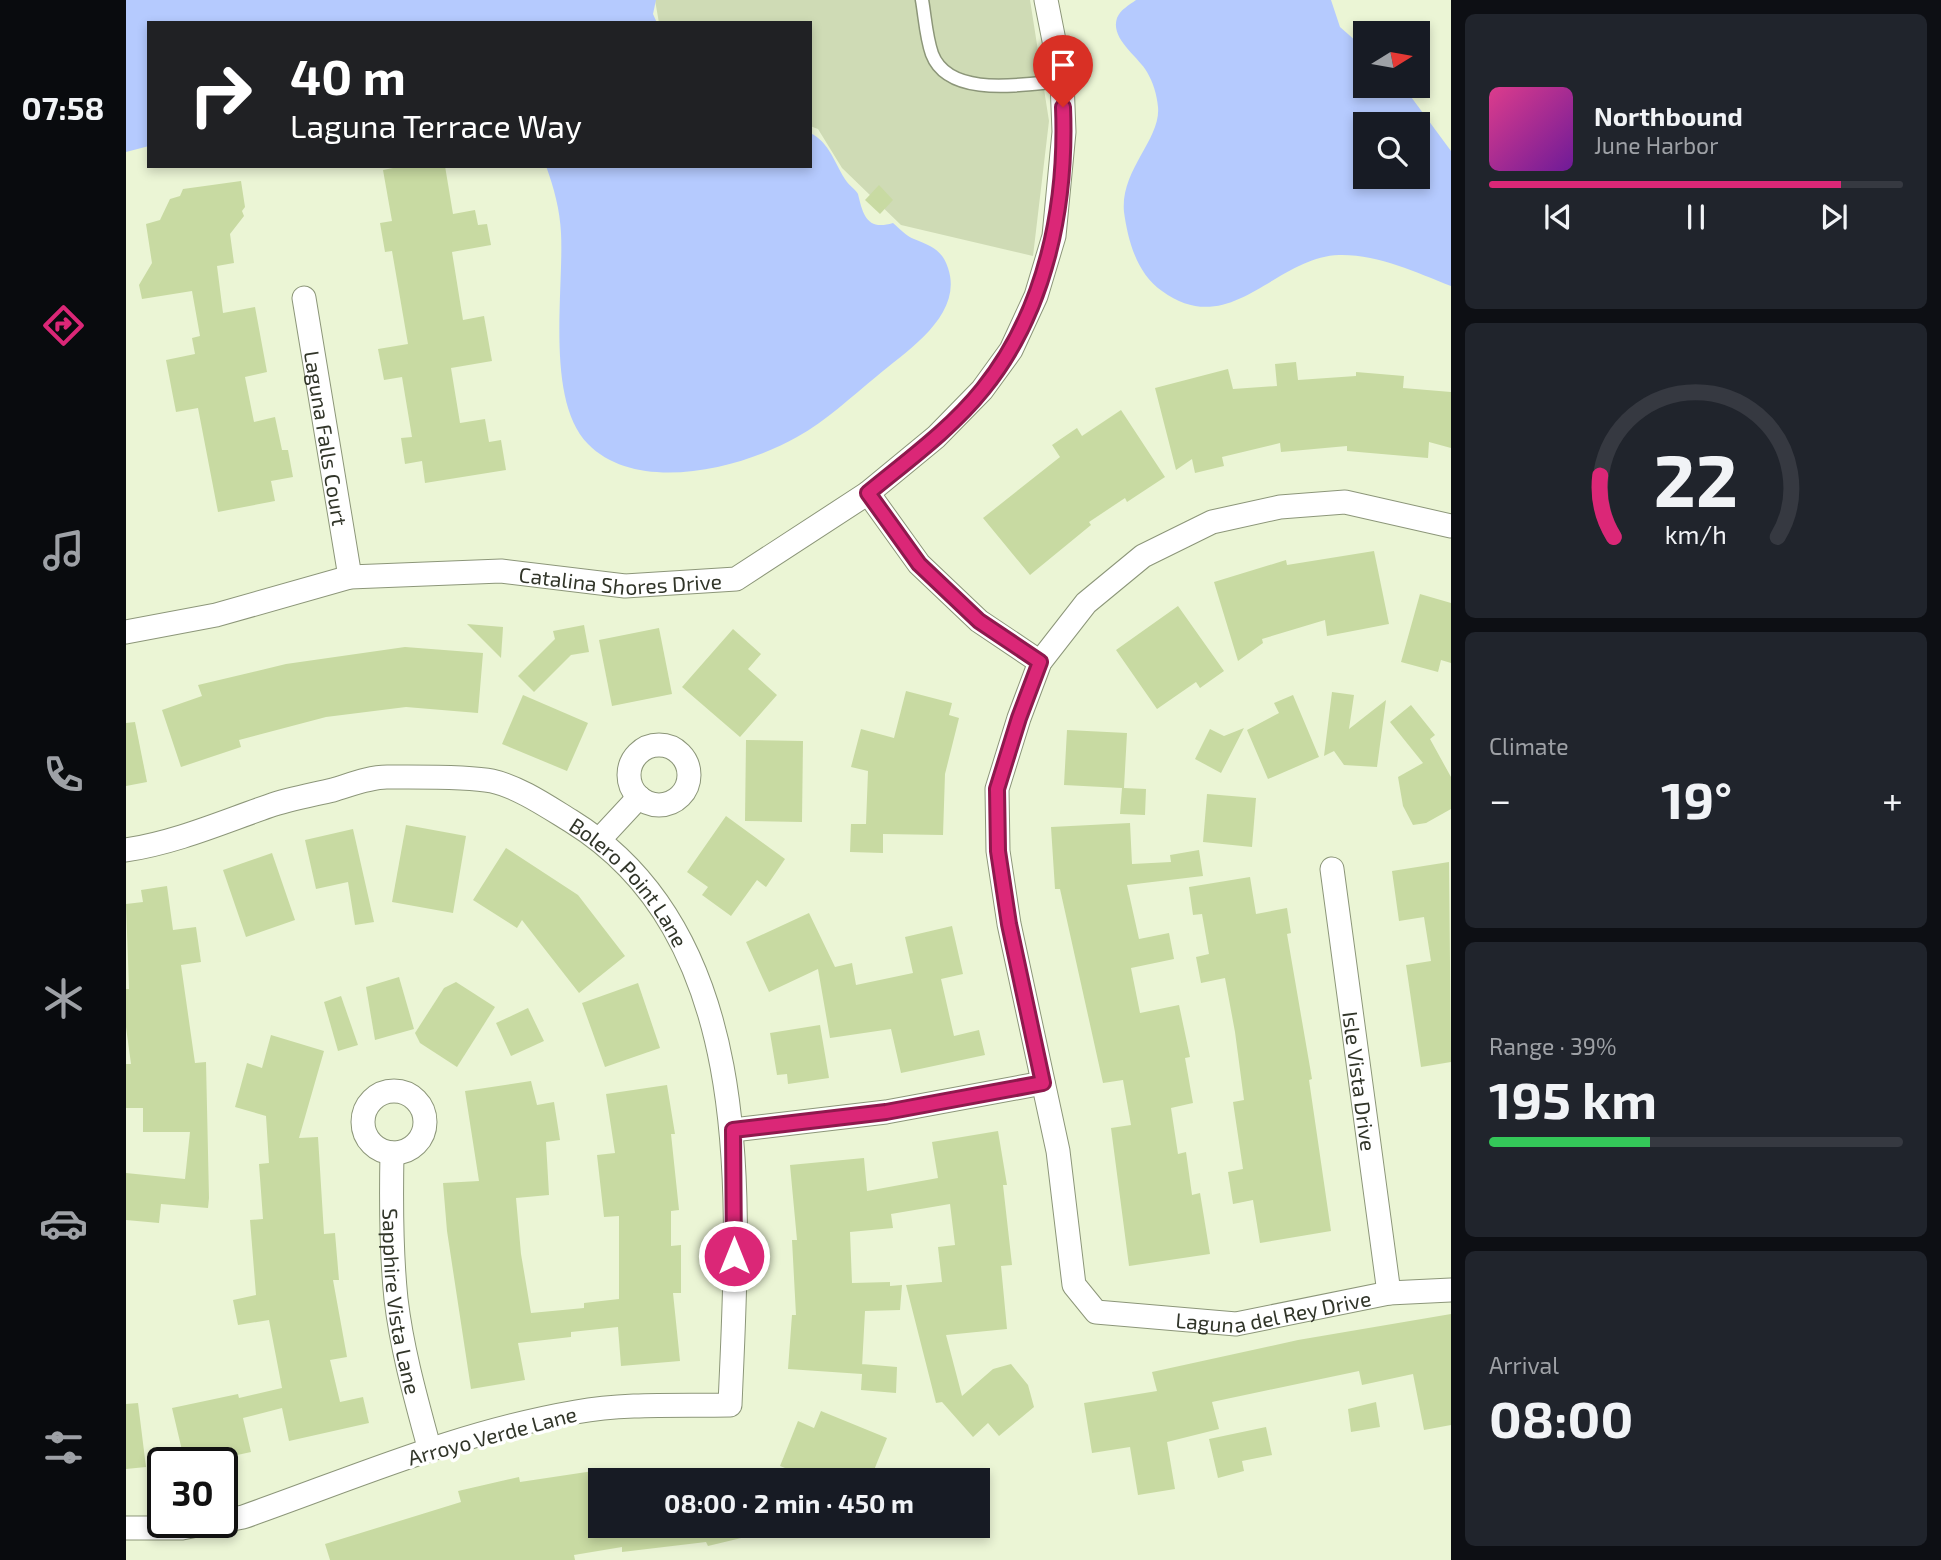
<!DOCTYPE html>
<meta charset="utf-8">
<style>
:root{--surface:#171b24;--page:#20242c;--text:#f1f3f6;--muted:#9ea1a6;--line:#363941;--accent:#db2777}
body{margin:0;font-family:"Exo 2",sans-serif;background:var(--page);color:var(--text);height:100vh;display:flex;flex-direction:column;font-size:26px;white-space:nowrap}
*{box-sizing:border-box;margin:0}
p{font-size:23px;color:var(--muted)}
.icon{flex:none;width:38px;height:38px;fill:none;stroke:currentColor;stroke-width:2;stroke-linecap:round;stroke-linejoin:round}
.map{position:relative;flex:1;overflow:hidden}
.details{display:flex;flex-direction:column;gap:14px;padding:14px;background:#0d0f14;width:490px}
.details>*{flex:none}
.hud{position:absolute;left:21px;top:21px;width:665px;height:147px;border-radius:0px;box-shadow:0 4px 10px #0003;background:#202124;color:#fff;overflow:hidden}
.needle{width:46px;rotate:79deg}
.controls{position:absolute;left:1227px;top:21px;display:grid;gap:14px}
.controls a{display:grid;place-items:center;width:77px;height:77px;border-radius:0px;background:var(--surface);box-shadow:0 4px 10px #0003;font-size:35px}
.speed{position:absolute;left:21px;top:1447px;display:flex;gap:14px;font-size:35px;font-weight:700;text-align:center}
.speed>*{display:grid;place-content:center;width:91px;height:91px;border-radius:50%;background:var(--surface);box-shadow:0 4px 10px #0003;line-height:1}
.speed .limit{border:4px solid #111;border-radius:10px;background:#fff;color:#111}
.pin{position:absolute;display:grid;place-items:center;width:60px;height:60px;color:#fff;margin:-72px -30px;border-radius:50% 50% 50% 0;rotate:-45deg;box-shadow:0 0 7px #0007}
.pin .icon{rotate:45deg}
.me{position:absolute;width:77px;margin:-38px;rotate:0deg;stroke-linejoin:round;filter:drop-shadow(0 0 5px #0008)}
.turn{display:flex;align-items:center;gap:24px;height:147px;padding:0 28px;font-size:32px}
.turn .icon{width:91px;height:91px;stroke-width:2.5}
.turn b{display:block;font-size:49px;line-height:60px}
.big{font-size:52px;font-weight:700;line-height:1.1}
.details .widget{flex:1;display:flex;flex-direction:column;justify-content:center;gap:10px;min-width:0;padding:0 24px;border-radius:10px;background:var(--page)}
.details .dial{align-items:center;gap:0}
.dial svg{height:182px;overflow:visible;fill:none;stroke:var(--line);stroke-width:7;stroke-linecap:round;text-anchor:middle}
.dial text{fill:var(--text);stroke:none}
.song{display:flex;align-items:center;gap:21px}
.cover{width:84px;height:84px;border-radius:10px;background:linear-gradient(135deg,hsl(330 70% 55%),hsl(280 70% 35%))}
.played{height:7px;border-radius:4px;background:linear-gradient(90deg,var(--accent) 85%,var(--line) 85%)}
.keys{display:flex;justify-content:space-around;direction:ltr}
.heat{display:flex;justify-content:space-between;align-items:center;font-size:38px;direction:ltr}
.charge{height:10px;border-radius:5px;background:linear-gradient(90deg,#34c759 39%,var(--line) 0)}
.trip{position:absolute;left:462px;top:1468px;width:402px;height:70px;border-radius:0px;background:var(--surface);box-shadow:0 4px 10px #0003;font-weight:700;line-height:70px;text-align:center}
main{display:flex;flex:1;min-height:0}
.menu{display:flex;flex-direction:column;width:126px;justify-content:space-around;align-items:center;background:#090b0e;color:var(--muted)}
.menu .icon{width:49px;height:49px}
.menu .active{color:var(--accent)}
.menu b{font-size:32px;color:var(--text)}
.map>svg:first-child{display:block}
.green{fill:#cfdbb5}
.water{fill:#b5cafe;fill-rule:evenodd}
.building{fill:#c8daa2}
.lines{fill:none;stroke-linecap:round;stroke-linejoin:round}
.lane-casing{stroke:#8c9679;stroke-width:15}
.street-casing{stroke:#8c9679;stroke-width:25}
.lane{stroke:#fff;stroke-width:12}
.street{stroke:#fff;stroke-width:23}
.route-casing{stroke:#8e194d;stroke-width:18}
.route{stroke:#db2777;stroke-width:12}
.labels{text-anchor:middle;dominant-baseline:central;stroke-width:7;stroke-linejoin:round;paint-order:stroke}
.street-label{font-size:21px;fill:#313529;stroke:#fff}
</style>
<main>
<nav class="menu">
<b>07:58</b>
<svg class="icon active" aria-label="directions" viewBox="0 0 24 24"><path d="M12 3l9 9-9 9-9-9zM9 14v-3h6M13 9l2 2-2 2"/></svg>
<svg class="icon" aria-label="music" viewBox="0 0 24 24"><path d="M9 18V5l10-2v13"/><circle cx="6" cy="18" r="3"/><circle cx="16" cy="16" r="3"/></svg>
<svg class="icon" aria-label="phone" viewBox="0 0 24 24"><path d="M5 4h4l2 5-3 2q2 4 5 5l2-3 5 2v4C11 20 4 13 5 4z"/></svg>
<svg class="icon" aria-label="climate" viewBox="0 0 24 24"><path d="M12 3v18M4 7l16 10M4 17L20 7"/></svg>
<svg class="icon" aria-label="car" viewBox="0 0 24 24"><path d="M5 17H2v-5l4-1 3-4h7l3 4 3 1v5h-3M9 17h6M6 11h13"/><circle cx="7" cy="17" r="2"/><circle cx="17" cy="17" r="2"/></svg>
<svg class="icon" aria-label="filters" viewBox="0 0 24 24"><path d="M4 7h16M4 17h16"/><circle cx="9" cy="7" r="2"/><circle cx="15" cy="17" r="2"/></svg>
</nav>
<div class="map">
<svg width="1325" height="1560" viewBox="0 0 1325 1560">
<rect width="100%" height="100%" fill="#ebf5d5"/>
<polygon class="green" points="529,0 904,0 923,121 907,256 775,225 716,168 692,129 684,126 684,23 533,23"/>
<g class="water">
<polygon points="0,0 530,0 527,14 531,23 23,23 23,146 0,152"/>
<path d="M 1010,0 L 1205,0 L 1214,27 L 1239,49 L 1239,86 L 1277,86 L 1325,151 L 1325,286 C 1289,272 1252,254 1213,255 C 1149,257 1104,341 1036,291 C 1011,274 1002,241 998,212 C 994,170 1035,139 1032,107 C 1031,95 1027,82 1021,72 C 1012,56 984,39 991,18 C 994,10 1003,5 1010,0 ZM 1292,124 L 1292,177 L 1239,177 L 1239,124 Z"/>
<path d="M 684,133 C 704,142 709,165 721,182 C 724,186 730,190 732,194 C 737,215 741,231 767,223 C 773,228 780,236 788,239 C 804,246 816,249 822,268 C 838,315 781,351 751,376 C 725,397 700,421 671,437 C 617,468 512,495 462,444 C 419,400 438,290 435,233 C 434,210 428,188 420,166 L 684,166 Z"/>
</g>
<g class="building">
<polygon points="277,166 319,166 327,214 349,210 352,225 361,224 365,245 326,252 337,320 358,316 366,361 325,368 334,423 359,419 363,442 375,440 380,470 299,483 296,461 279,464 275,438 286,437 276,377 258,380 252,349 282,344 266,251 259,252 254,223 266,221 257,170"/>
<polygon points="115,181 119,207 116,211 118,216 104,234 108,263 91,266 97,313 129,307 141,372 119,377 128,422 149,417 156,450 162,450 167,477 145,481 149,501 92,512 72,408 50,412 40,360 69,354 66,338 74,336 66,291 16,299 13,285 26,263 20,224 34,220 44,199 54,196 57,189"/>
<polygon points="753,185 767,200 754,214 739,200"/>
<polygon points="1170,362 1172,380 1230,376 1230,372 1278,376 1277,388 1325,392 1325,448 1303,442 1302,458 1221,451 1221,446 1155,452 1154,443 1096,457 1098,466 1069,473 1066,459 1050,470 1029,388 1102,369 1107,389 1151,386 1149,364"/>
<polygon points="995,410 1039,477 1001,502 999,498 963,522 965,525 904,575 857,518 934,457 926,445 951,428 956,436"/>
<polygon points="1248,551 1263,624 1201,636 1199,620 1136,639 1137,643 1112,661 1088,582 1160,560 1161,565"/>
<polygon points="1294,594 1325,603 1325,663 1315,660 1312,672 1275,662"/>
<polygon points="1052,606 1098,671 1074,688 1070,682 1031,709 990,650"/>
<polygon points="341,624 377,627 375,658"/>
<polygon points="458,625 463,652 445,655 408,692 392,676 429,639 427,631"/>
<polygon points="533,628 546,694 486,706 473,640"/>
<polygon points="607,629 635,654 622,669 651,695 614,737 556,687"/>
<polygon points="279,647 357,653 352,713 280,707 200,717 113,740 115,747 55,767 36,710 76,696 72,685 160,664"/>
<polygon points="780,691 826,703 823,715 833,718 819,774 817,835 757,834 757,853 724,852 725,824 740,824 742,771 725,767 735,729 768,738"/>
<polygon points="1206,692 1228,695 1223,729 1260,700 1251,767 1218,765 1208,751 1198,756"/>
<polygon points="397,695 462,723 441,771 376,744"/>
<polygon points="1167,695 1193,757 1142,779 1121,730 1153,713 1148,703"/>
<polygon points="1285,705 1309,735 1304,739 1325,777 1325,809 1300,823 1287,825 1277,806 1272,777 1297,763 1264,722"/>
<polygon points="9,722 21,782 0,786 0,723"/>
<polygon points="1118,728 1095,773 1069,759 1084,729 1098,736"/>
<polygon points="941,730 1001,733 998,788 1020,789 1019,815 994,814 996,788 938,785"/>
<polygon points="620,740 677,741 676,822 619,821"/>
<polygon points="1081,794 1130,798 1126,847 1077,842"/>
<polygon points="600,816 659,859 640,887 631,880 605,916 576,895 582,887 561,872"/>
<polygon points="1004,823 1006,864 1045,862 1044,855 1073,850 1077,876 1001,885 1013,939 1043,933 1048,959 1005,968 1014,1013 1053,1005 1064,1057 1059,1058 1067,1103 1045,1108 1052,1154 1060,1152 1066,1195 1074,1193 1084,1254 1003,1266 985,1128 1005,1125 997,1080 977,1083 934,889 929,889 925,827"/>
<polygon points="280,825 340,836 327,913 266,902"/>
<polygon points="227,829 248,922 229,925 222,882 190,889 179,840"/>
<polygon points="380,848 452,895 499,956 453,993 396,920 391,928 347,900"/>
<polygon points="146,853 169,920 120,937 97,870"/>
<polygon points="1323,862 1325,1062 1295,1067 1280,965 1305,961 1298,917 1273,921 1266,871"/>
<polygon points="1124,877 1130,914 1161,908 1165,933 1161,934 1186,1079 1183,1080 1205,1231 1134,1243 1127,1200 1107,1204 1102,1172 1117,1169 1107,1102 1118,1100 1109,1032 1099,978 1075,983 1070,957 1083,954 1076,914 1067,915 1063,887"/>
<polygon points="41,886 47,930 70,927 75,962 55,965 69,1063 80,1062 83,1198 82,1208 35,1204 33,1223 0,1220 0,1173 59,1179 64,1132 17,1132 17,1108 0,1108 0,1064 5,1064 0,1027 0,989 3,989 0,904 17,902 15,890"/>
<polygon points="683,913 709,967 726,963 730,985 787,973 779,937 826,926 837,974 815,979 828,1036 853,1030 859,1055 775,1073 765,1029 704,1038 692,969 643,992 620,942"/>
<polygon points="273,977 288,1029 249,1040 240,987"/>
<polygon points="330,982 369,1007 331,1067 294,1043 289,1033 318,988"/>
<polygon points="512,983 534,1048 479,1067 456,1003"/>
<polygon points="215,996 232,1045 212,1051 198,1002"/>
<polygon points="402,1008 418,1041 385,1056 370,1023"/>
<polygon points="694,1025 703,1078 662,1084 661,1074 651,1075 644,1033"/>
<polygon points="145,1035 198,1051 173,1138 192,1137 198,1234 209,1233 213,1280 207,1280 221,1357 204,1360 214,1402 237,1397 243,1423 163,1441 156,1408 117,1418 125,1452 75,1463 59,1463 46,1408 112,1394 113,1398 156,1388 143,1320 112,1325 107,1300 130,1295 124,1220 137,1219 133,1164 143,1163 140,1116 109,1107 121,1063 136,1068"/>
<polygon points="405,1081 411,1105 428,1102 434,1140 420,1142 423,1195 390,1198 395,1254 405,1313 458,1308 458,1303 493,1299 493,1216 478,1217 471,1155 489,1153 480,1094 541,1085 549,1134 545,1134 553,1210 545,1211 545,1246 555,1245 555,1293 547,1293 554,1361 495,1366 492,1327 445,1332 445,1337 392,1343 399,1380 345,1389 321,1231 317,1183 353,1181 339,1091"/>
<polygon points="872,1131 881,1185 877,1185 886,1265 875,1266 881,1329 820,1335 836,1396 867,1369 885,1364 902,1385 908,1407 873,1436 862,1423 847,1437 816,1402 810,1403 780,1285 816,1282 812,1247 829,1245 824,1204 765,1214 767,1228 724,1232 726,1283 764,1282 764,1286 776,1285 774,1310 739,1311 736,1367 736,1364 771,1367 770,1393 735,1390 736,1374 662,1369 666,1315 670,1315 666,1240 671,1240 664,1165 738,1158 741,1191 812,1178 806,1142"/>
<polygon points="1325,1314 1325,1425 1298,1430 1287,1374 1236,1385 1233,1371 1086,1402 1093,1429 1041,1442 1049,1489 1012,1495 1004,1447 966,1453 958,1403 1031,1391 1026,1372 1172,1340"/>
<polygon points="1250,1402 1254,1427 1225,1432 1222,1409"/>
<polygon points="12,1403 20,1467 0,1469 0,1404"/>
<polygon points="695,1411 761,1438 744,1480 689,1480 654,1466 672,1421 688,1428"/>
<polygon points="1140,1427 1146,1455 1116,1461 1118,1471 1092,1478 1083,1439"/>
<polygon points="474,1470 474,1526 635,1526 636,1533 582,1546 580,1542 496,1552 496,1547 448,1555 449,1560 204,1560 199,1544 335,1502 332,1491 393,1477 394,1482"/>
</g>
<g class="lines">
<defs>
<path id="lane" d="M 796,0 C 799,17 800,37 806,54 C 823,99 899,84 936,81"/>
<g id="street">
<path id="s1" d="M 178,298 L 224,577"/>
<polyline points="742,493 793,564 853,621 914,662"/>
<path id="s2" d="M 1325,526 L 1219,502 L 1154,507 L 1086,522 L 1017,556 L 960,603 L 914,662 L 893,718 L 871,789 L 872,851 L 883,924 L 932,1151 L 948,1285 L 970,1312 L 1110,1324 L 1263,1293 L 1325,1290"/>
<path id="s3" d="M 0,632 L 90,615 L 224,577 L 375,571 L 499,586 L 610,579 L 742,493 L 810,437 L 856,390 L 885,350 L 910,296 L 928,236 L 938,132 L 936,81 L 920,0"/>
<circle cx="533" cy="775" r="30"/>
<polyline points="474,839 513,797"/>
<path id="s4" d="M 0,850 C 51,842 94,823 143,806 C 163,799 186,795 207,790 C 224,785 243,777 261,777 C 287,777 342,776 366,781 C 393,787 422,807 445,821 C 636,939 612,1211 604,1405 C 553,1406 501,1403 450,1412 C 333,1432 228,1478 117,1517 L 96,1521"/>
<path id="s5" d="M 1206,869 L 1263,1293"/>
<circle cx="268" cy="1122" r="31"/>
<polyline points="607,1130 760,1112 917,1083"/>
<path id="s6" d="M 266,1153 C 265,1202 265,1251 270,1299 C 276,1350 290,1399 303,1447"/>
<polyline points="0,1528 56,1528 86,1522"/>
</g>
</defs>
<use href="#lane" class="lane-casing"/>
<use href="#street" class="street-casing"/>
<use href="#lane" class="lane"/>
<use href="#street" class="street"/>
</g>
<g class="lines">
<defs>
<path id="route" d="M 608,1256 L 607,1130 L 760,1112 L 917,1083 L 883,924 L 872,851 L 871,789 L 893,718 L 914,662 L 853,621 L 793,564 L 742,493 C 782,460 825,429 857,389 C 920,311 941,205 937,107"/>
</defs>
<use href="#route" class="route-casing"/>
<use href="#route" class="route"/>
</g>
<g class="labels">
<g class="street-label">
<text stroke="none"><textPath href="#s1" startOffset="142">Laguna Falls Court</textPath></text>
<text stroke="none"><textPath href="#s3" startOffset="502">Catalina Shores Drive</textPath></text>
<text stroke="none"><textPath href="#s4" startOffset="551">Bolero Point Lane</textPath></text>
<text stroke="none"><textPath href="#s5" startOffset="214">Isle Vista Drive</textPath></text>
<text stroke="none"><textPath href="#s6" startOffset="149">Sapphire Vista Lane</textPath></text>
<text stroke="none"><textPath href="#s2" startOffset="1320">Laguna del Rey Drive</textPath></text>
<text transform="translate(366 1435) rotate(-15)">Arroyo Verde Lane</text>
</g>
</g>
</svg>
<div class="controls">
<a><svg class="needle" viewBox="-14 -14 28 28"><path d="M0-13l5 13h-10z" fill="#e53935"/><path d="M0 13l5-13h-10z" fill="#9ea1a6"/></svg></a>
<a><svg class="icon" aria-label="search" viewBox="0 0 24 24"><circle cx="10" cy="10" r="6"/><path d="M15 15l6 6"/></svg></a>
</div>
<div class="speed"><div class="limit">30</div></div>
<div class="pin" style="left:937px;top:107px;background:#d93025"><svg class="icon" aria-label="arrive" viewBox="0 0 24 24"><path d="M6 21V4h12l-3 4 3 4H6"/></svg></div>
<svg class="me" style="left:608px;top:1256px" viewBox="-20 -20 40 40"><circle r="17" fill="#db2777" stroke="#fff" stroke-width="3"/><path d="M0-11L8 9 0 5-8 9z" fill="#fff"/></svg>
<div class="trip">08:00 · 2 min · 450 m</div>
<div class="hud">
<div class="turn"><svg class="icon" aria-label="right" viewBox="0 0 24 24"><path d="M7 20v-9h11M14 6l5 5-5 5"/></svg><div><b>40 m</b>Laguna Terrace Way</div></div>
</div>
</div>
<section class="details">
<div class="widget">
<div class="song"><i class="cover"></i><div><b>Northbound</b><p>June Harbor</p></div></div>
<div class="played"></div>
<div class="keys"><svg class="icon" aria-label="previous" viewBox="0 0 24 24"><path d="M18 5L8 12l10 7zM5 5v14"/></svg><svg class="icon" aria-label="pause" viewBox="0 0 24 24"><path d="M8 5v14M16 5v14"/></svg><svg class="icon" aria-label="next" viewBox="0 0 24 24"><path d="M6 5l10 7-10 7zM19 5v14"/></svg></div>
</div>
<div class="widget dial"><svg viewBox="0 0 100 80">
<path d="M14 69A42 42 0 1 1 86 69"/>
<path d="M14 69A42 42 0 0 1 8 42" stroke="#db2777"/>
<text x="50" y="56" font-size="32" font-weight="700">22</text>
<text x="50" y="72" font-size="11">km/h</text>
</svg></div>
<div class="widget"><p>Climate</p>
<div class="heat"><a>−</a><b class="big">19°</b><a>+</a></div>
</div>
<div class="widget"><p>Range · 39%</p><b class="big">195 km</b><div class="charge"></div></div>
<div class="widget"><p>Arrival</p><b class="big">08:00</b></div>
</section>
</main>
